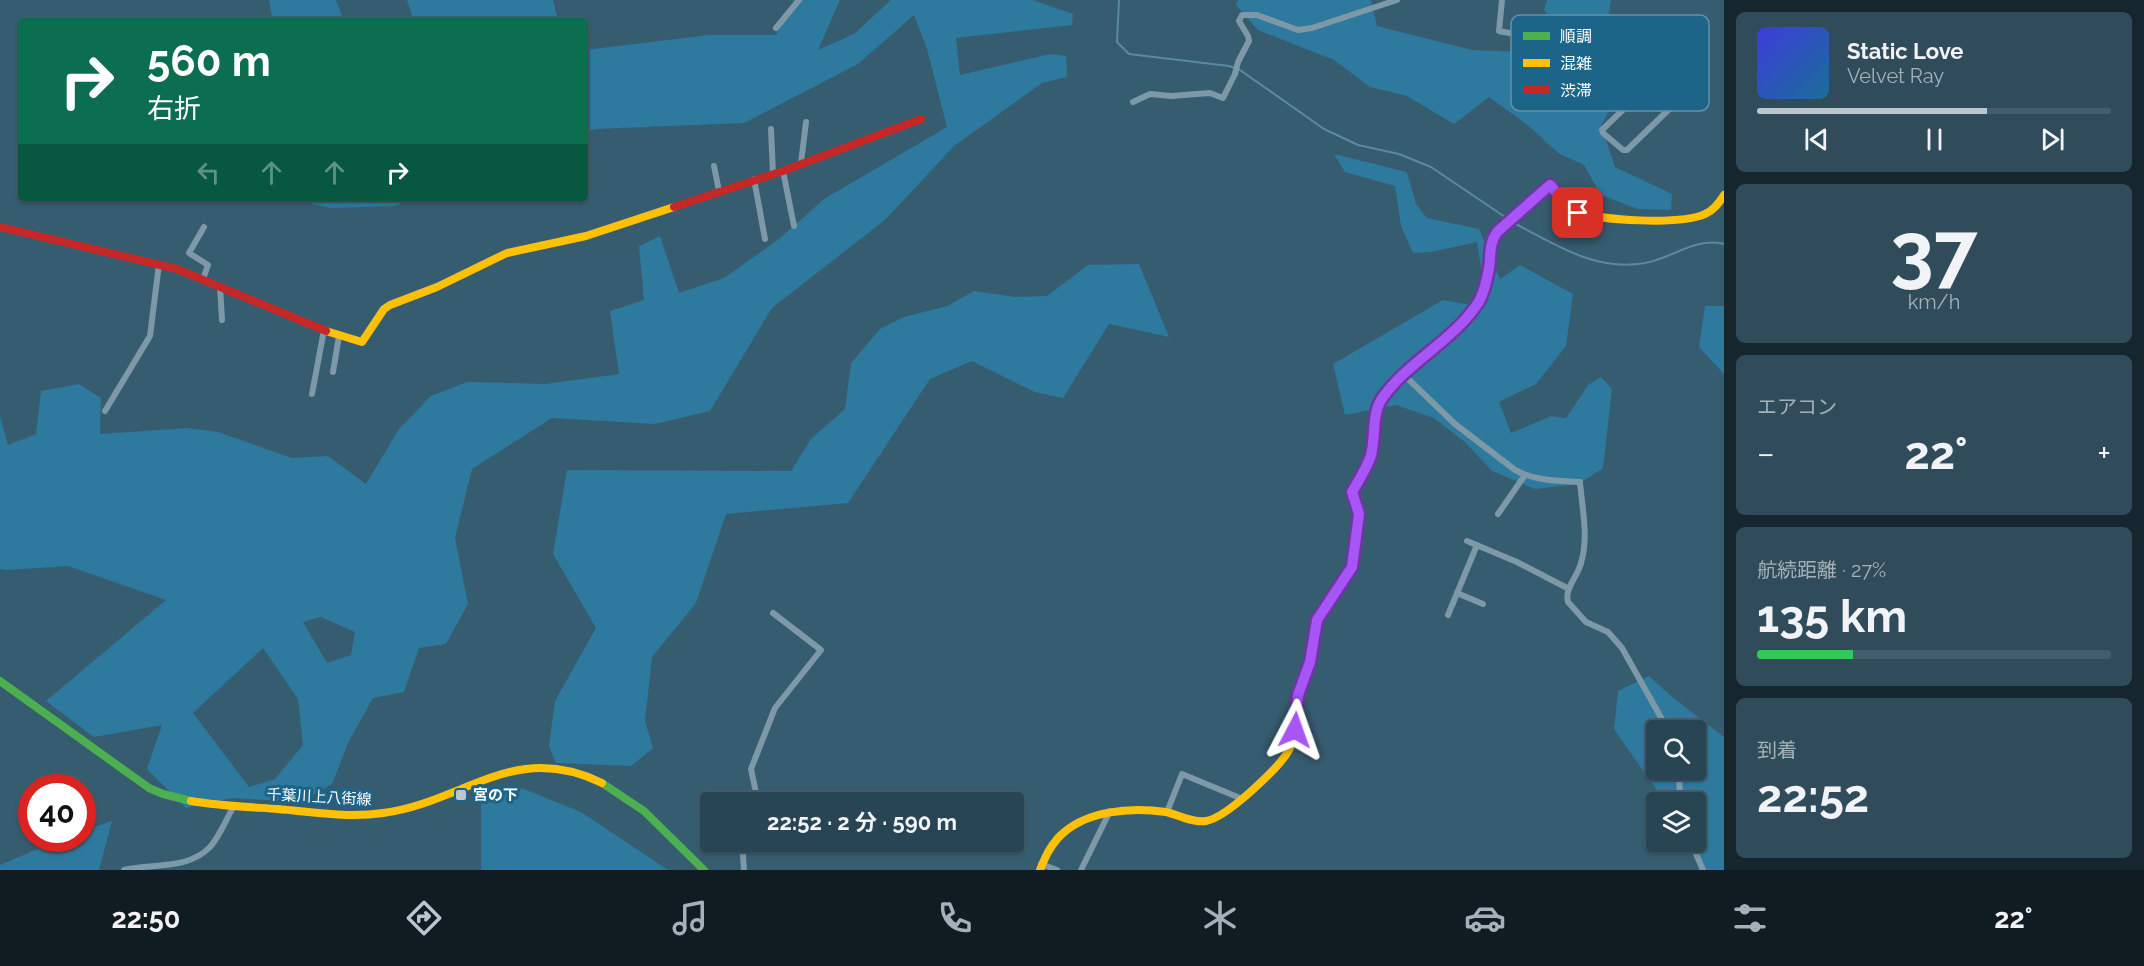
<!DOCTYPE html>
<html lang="ja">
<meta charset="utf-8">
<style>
:root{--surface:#284554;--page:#304c5a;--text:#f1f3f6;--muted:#a5b1b8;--line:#445d6b;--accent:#b9c6cd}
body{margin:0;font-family:Raleway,"Noto Sans JP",sans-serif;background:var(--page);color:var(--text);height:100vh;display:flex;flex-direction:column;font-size:22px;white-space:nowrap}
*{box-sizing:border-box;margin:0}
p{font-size:20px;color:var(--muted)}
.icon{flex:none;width:33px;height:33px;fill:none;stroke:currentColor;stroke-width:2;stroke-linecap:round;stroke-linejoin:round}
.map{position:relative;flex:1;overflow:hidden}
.panel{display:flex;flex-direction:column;gap:12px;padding:12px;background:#16262e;width:420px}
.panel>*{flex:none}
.hud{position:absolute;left:18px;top:18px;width:570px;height:183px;border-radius:6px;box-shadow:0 2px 4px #0004,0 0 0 2px var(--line);background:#0b6e4f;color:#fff;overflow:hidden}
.tools{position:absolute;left:1646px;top:720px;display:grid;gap:12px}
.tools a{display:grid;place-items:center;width:60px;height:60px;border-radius:6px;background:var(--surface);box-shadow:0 2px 4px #0004,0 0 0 2px var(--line);font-size:30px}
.speed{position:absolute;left:18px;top:774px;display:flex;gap:12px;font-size:30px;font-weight:700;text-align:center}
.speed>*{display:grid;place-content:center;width:78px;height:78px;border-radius:50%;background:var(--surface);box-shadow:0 2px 4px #0004,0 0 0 2px var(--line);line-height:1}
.speed .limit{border:9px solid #d22;background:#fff;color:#111}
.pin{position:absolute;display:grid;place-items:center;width:51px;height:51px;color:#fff;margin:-26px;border-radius:12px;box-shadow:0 3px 9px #0006}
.me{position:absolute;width:66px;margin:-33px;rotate:4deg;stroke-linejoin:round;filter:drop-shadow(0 0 4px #0008)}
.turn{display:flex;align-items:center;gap:21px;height:126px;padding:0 30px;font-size:27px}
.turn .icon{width:78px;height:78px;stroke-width:2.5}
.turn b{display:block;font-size:42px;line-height:51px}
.lanes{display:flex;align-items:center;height:57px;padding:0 30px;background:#0003;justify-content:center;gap:30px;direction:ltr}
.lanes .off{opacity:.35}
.big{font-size:45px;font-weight:700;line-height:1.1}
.panel .widget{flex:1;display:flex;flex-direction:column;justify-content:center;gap:9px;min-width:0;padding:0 21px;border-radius:9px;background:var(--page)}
.panel .dial{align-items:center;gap:0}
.dial b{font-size:78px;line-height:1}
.song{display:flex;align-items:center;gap:18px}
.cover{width:72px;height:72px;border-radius:9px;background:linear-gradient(135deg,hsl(240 70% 55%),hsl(200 70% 35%))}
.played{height:6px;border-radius:3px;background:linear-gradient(90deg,var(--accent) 65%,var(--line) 65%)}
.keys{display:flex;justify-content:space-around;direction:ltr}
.heat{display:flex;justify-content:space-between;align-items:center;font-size:33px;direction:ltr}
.charge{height:9px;border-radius:4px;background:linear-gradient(90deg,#34c759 27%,var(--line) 0)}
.trip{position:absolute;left:700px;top:792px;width:324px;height:60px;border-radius:6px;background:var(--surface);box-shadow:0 2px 4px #0004,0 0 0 2px var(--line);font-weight:700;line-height:60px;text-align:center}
.tabs{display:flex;height:96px;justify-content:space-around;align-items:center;background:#101c22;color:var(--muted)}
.tabs .icon{width:42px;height:42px}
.tabs .selected{color:var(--accent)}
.tabs b{font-size:27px;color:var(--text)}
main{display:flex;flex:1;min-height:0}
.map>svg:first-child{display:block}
.green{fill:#2e799e;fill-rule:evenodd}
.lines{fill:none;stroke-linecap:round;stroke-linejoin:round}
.stream{stroke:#598aa2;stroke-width:2}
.street{stroke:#7d98a6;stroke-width:6}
.fast{stroke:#4caf50;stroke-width:8}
.slow{stroke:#ffc107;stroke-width:8}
.jam{stroke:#c62828;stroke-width:8}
.route-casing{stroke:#6d37a1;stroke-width:15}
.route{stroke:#a855f7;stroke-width:10}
.poi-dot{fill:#b9c6cd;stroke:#1d6489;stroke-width:2}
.labels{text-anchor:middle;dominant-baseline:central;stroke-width:6;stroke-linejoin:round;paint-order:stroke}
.poi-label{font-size:15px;font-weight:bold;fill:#fff;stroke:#1d6489;text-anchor:start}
.street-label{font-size:15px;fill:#fff;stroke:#1d6489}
.key{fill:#1d6489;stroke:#6192ac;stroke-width:1.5}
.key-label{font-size:16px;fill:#fff}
</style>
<main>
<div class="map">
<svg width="1724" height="870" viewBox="0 0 1724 870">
<rect width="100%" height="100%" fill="#365c70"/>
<g class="green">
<polygon points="269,0 336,0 344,21 270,21 272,17"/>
<polygon points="407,0 553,0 558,21 414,21"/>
<path d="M 794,0 L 840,0 L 818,50 L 854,34 L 891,0 L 1033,0 L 1073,14 L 1072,25 L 956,38 L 960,75 L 1050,54 L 1066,56 L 1067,77 L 1042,83 L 954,146 L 886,219 L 772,308 L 710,411 L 655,424 L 552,418 L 472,469 L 455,538 L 468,604 L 446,644 L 419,648 L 404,692 L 373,698 L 349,741 L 332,784 L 300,802 L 232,798 L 186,808 L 147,769 L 162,725 L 94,737 L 46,701 L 166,600 L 68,566 L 7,570 L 0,569 L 0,416 L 8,445 L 36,434 L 41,391 L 79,384 L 101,398 L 100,434 L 188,428 L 218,432 L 292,458 L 328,456 L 366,484 L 399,429 L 431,396 L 467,382 L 546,384 L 619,374 L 610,311 L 644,300 L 639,246 L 660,236 L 679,293 L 724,278 L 779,239 L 824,199 L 947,127 L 927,49 L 914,15 L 858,64 L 744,123 L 595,129 L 585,133 L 585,50 L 709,35 L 776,35 ZM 321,617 L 355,632 L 351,655 L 327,663 L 303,622 ZM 263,648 L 298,699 L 303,745 L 275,779 L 249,787 L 193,713 Z"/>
<polygon points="1238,0 1371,0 1377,26 1472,50 1548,53 1598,71 1615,101 1601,125 1615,167 1672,194 1671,210 1638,209 1601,195 1584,165 1558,153 1529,126 1489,97 1454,124 1407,96 1370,87 1334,60 1258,30 1236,5"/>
<polygon points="1547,0 1611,0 1609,14 1558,29 1544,10"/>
<polygon points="1334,154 1407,172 1416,204 1427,218 1479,229 1500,279 1520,265 1573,294 1566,346 1536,384 1499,402 1511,433 1551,416 1566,418 1588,385 1601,377 1612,389 1603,468 1579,484 1535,489 1492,471 1465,442 1434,418 1396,405 1345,415 1333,364 1443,300 1482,307 1482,274 1477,242 1431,252 1413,253 1401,226 1395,186 1345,172"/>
<polygon points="288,198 414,198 395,206 330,208"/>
<polygon points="1139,264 1169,337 1109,324 1063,398 1035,392 972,361 930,379 848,503 726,514 696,603 652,657 645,721 653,748 631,766 556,763 549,746 555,701 596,628 553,554 567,470 791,471 811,439 845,409 851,363 880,329 904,317 947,306 974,291 1015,297 1047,296 1088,265"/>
<polygon points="1705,306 1724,306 1724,374 1699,347"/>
<path d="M 1649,676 L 1671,696 L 1724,737 L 1724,870 L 1699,870 L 1693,842 L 1695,842 L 1695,802 L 1665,802 L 1614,729 L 1618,691 ZM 1656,730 L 1695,730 L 1695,770 L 1656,770 Z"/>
<polygon points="519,787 581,812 668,870 481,870 481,794"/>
<polygon points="112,821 99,870 0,870 0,865 61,839 82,838 83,831"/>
</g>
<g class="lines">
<g class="stream">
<polyline points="1119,0 1117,42 1129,54 1229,66 1240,70 1324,129 1358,145 1399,154 1431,167 1508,219"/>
<path d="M 1512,222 C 1555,244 1595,272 1645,263 C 1673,258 1695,237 1724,244"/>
</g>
<g class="street">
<path d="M 1502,0 L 1499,31 C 1523,36 1549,39 1572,48 C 1584,52 1593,61 1605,65 C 1633,74 1662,80 1691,88 L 1627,150 L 1623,150 L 1603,133 L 1602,130 L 1656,78"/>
<polyline points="776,28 799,0"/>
<polyline points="1133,102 1150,94 1171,96 1210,93 1223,98 1235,74 1238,62 1249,41 1248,36 1239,21 1242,15 1257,15 1298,30 1312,28 1397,0"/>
<polyline points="771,129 773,174"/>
<polyline points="801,163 806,122"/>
<polyline points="714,166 719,191"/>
<polyline points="783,171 794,226"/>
<polyline points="754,179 765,239"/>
<polyline points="203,279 208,265 189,253 204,227"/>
<polyline points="220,286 222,320"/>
<polyline points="333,372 339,336"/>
<path d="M 1402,373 L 1455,424 L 1515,470 C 1535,481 1558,481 1580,482 C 1582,508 1589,537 1581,563 C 1578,576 1564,589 1568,602 L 1586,622 L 1608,632 L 1622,648 L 1668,730"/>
<polyline points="312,394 324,330"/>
<polyline points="105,411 150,336 159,264"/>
<polyline points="1498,514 1525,475"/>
<polyline points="1467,541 1517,562 1569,589"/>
<polyline points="1457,593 1483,604"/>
<polyline points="1448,615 1477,545"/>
<polyline points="1679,770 1680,802"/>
<polyline points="758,802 751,769 775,708 821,650 773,613"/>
<polyline points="1167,812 1182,774 1240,798"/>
<polyline points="742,842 744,870"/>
<polyline points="1691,842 1703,870"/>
<polyline points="1041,864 1057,870"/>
<path d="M 124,870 C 153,863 188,870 210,847 C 220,836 226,819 234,806"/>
<polyline points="1081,870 1110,811"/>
</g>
<g class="fast">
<polyline points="1306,674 1310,661 1316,620 1352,567 1359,514 1352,492 1367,466 1371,454 1376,410 1381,399 1402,373 1457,327 1479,301 1483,288"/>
<polyline points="0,681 149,788 163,794 191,801"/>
<polyline points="602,783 644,811 704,870"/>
</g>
<g class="slow">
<path d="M 1483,288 L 1489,267 L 1491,242 L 1496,232 L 1550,185 C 1557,194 1565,206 1576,211 C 1599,221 1682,225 1705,214 C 1714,210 1719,203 1724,195"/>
<polyline points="326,331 362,342 384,309 390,305 437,287 507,253 586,236 674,207"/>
<path d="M 191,801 C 220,806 249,807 278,809 C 313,812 348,818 383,813 C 465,802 514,740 602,783"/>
<path d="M 1040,870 C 1045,858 1049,848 1058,838 C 1084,810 1131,807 1166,812 C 1179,815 1192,823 1206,821 C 1226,818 1279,768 1289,750 C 1297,737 1294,720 1296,705 C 1297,694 1302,684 1306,674"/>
</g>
<g class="jam">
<polyline points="674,207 783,171 921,119"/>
<polyline points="0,227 177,269 326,331"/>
</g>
</g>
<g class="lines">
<defs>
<path id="route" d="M 1295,730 L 1298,695 L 1310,662 L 1317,620 L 1352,567 L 1359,514 L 1352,492 C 1359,480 1367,468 1371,455 C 1376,437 1371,413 1383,397 C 1409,361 1453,341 1478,303 C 1484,294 1487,279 1489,268 C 1491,255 1489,243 1497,232 L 1550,185 L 1569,207 L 1578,213"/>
</defs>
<use href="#route" class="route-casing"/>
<use href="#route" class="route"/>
</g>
<rect class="poi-dot" x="455" y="789" width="12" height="12" rx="3"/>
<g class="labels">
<g class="poi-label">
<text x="473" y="795">宮の下</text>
</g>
<g class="street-label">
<text transform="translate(319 797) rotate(3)">千葉川上八街線</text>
</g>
</g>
<rect x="1511" y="15" width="198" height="96" rx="9" class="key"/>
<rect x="1523" y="32" width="27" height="8" fill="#4caf50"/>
<rect x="1523" y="59" width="27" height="8" fill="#ffc107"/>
<rect x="1523" y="86" width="27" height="8" fill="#c62828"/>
<g class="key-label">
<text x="1560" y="42">順調</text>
<text x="1560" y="69">混雑</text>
<text x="1560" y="96">渋滞</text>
</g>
</svg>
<div class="tools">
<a><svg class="icon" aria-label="search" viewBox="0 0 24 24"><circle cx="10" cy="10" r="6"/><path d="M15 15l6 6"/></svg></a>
<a><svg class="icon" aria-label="layers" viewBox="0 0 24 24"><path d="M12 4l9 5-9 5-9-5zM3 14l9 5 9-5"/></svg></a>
</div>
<div class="speed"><div class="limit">40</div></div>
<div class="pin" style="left:1578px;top:213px;background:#d93025"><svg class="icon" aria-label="arrive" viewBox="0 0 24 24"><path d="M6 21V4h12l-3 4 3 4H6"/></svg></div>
<svg class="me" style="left:1295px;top:730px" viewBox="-20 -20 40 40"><path d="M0-17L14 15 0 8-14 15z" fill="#a855f7" stroke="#fff" stroke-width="4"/></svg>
<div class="trip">22:52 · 2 分 · 590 m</div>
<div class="hud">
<div class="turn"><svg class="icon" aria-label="right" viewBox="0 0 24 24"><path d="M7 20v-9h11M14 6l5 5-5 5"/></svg><div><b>560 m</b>右折</div></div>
<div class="lanes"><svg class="icon off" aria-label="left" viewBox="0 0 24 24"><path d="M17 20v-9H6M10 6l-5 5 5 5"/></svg><svg class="icon off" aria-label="ahead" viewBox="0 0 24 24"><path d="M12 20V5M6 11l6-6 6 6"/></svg><svg class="icon off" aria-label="ahead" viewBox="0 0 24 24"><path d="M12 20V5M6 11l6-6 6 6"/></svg><svg class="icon" aria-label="right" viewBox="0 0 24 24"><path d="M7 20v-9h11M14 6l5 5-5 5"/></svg></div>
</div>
</div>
<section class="panel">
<div class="widget">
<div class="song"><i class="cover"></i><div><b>Static Love</b><p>Velvet Ray</p></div></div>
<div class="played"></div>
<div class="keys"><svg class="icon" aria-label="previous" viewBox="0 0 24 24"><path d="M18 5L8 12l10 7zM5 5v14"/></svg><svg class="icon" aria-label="pause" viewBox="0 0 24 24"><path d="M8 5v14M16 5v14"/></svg><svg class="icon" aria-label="next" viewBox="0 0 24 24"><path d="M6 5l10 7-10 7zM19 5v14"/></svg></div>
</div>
<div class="widget dial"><b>37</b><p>km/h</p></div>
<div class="widget"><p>エアコン</p>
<div class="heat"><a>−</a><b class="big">22°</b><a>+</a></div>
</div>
<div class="widget"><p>航続距離 · 27%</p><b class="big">135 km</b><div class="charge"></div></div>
<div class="widget"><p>到着</p><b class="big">22:52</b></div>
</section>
</main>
<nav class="tabs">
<b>22:50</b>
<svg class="icon selected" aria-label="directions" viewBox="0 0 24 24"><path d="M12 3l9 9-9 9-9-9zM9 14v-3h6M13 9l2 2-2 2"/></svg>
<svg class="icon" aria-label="music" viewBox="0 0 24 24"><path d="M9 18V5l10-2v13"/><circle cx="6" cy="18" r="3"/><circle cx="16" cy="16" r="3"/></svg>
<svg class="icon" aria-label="phone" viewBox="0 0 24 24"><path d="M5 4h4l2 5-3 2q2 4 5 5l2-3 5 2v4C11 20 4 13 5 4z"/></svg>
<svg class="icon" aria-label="climate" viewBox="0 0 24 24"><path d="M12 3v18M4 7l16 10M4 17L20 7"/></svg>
<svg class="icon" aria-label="car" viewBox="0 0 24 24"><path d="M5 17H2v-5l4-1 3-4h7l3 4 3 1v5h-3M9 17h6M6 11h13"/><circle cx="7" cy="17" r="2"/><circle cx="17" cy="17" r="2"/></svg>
<svg class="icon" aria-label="filters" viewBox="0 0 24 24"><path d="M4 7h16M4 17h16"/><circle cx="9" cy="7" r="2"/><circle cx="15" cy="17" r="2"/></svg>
<b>22°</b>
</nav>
